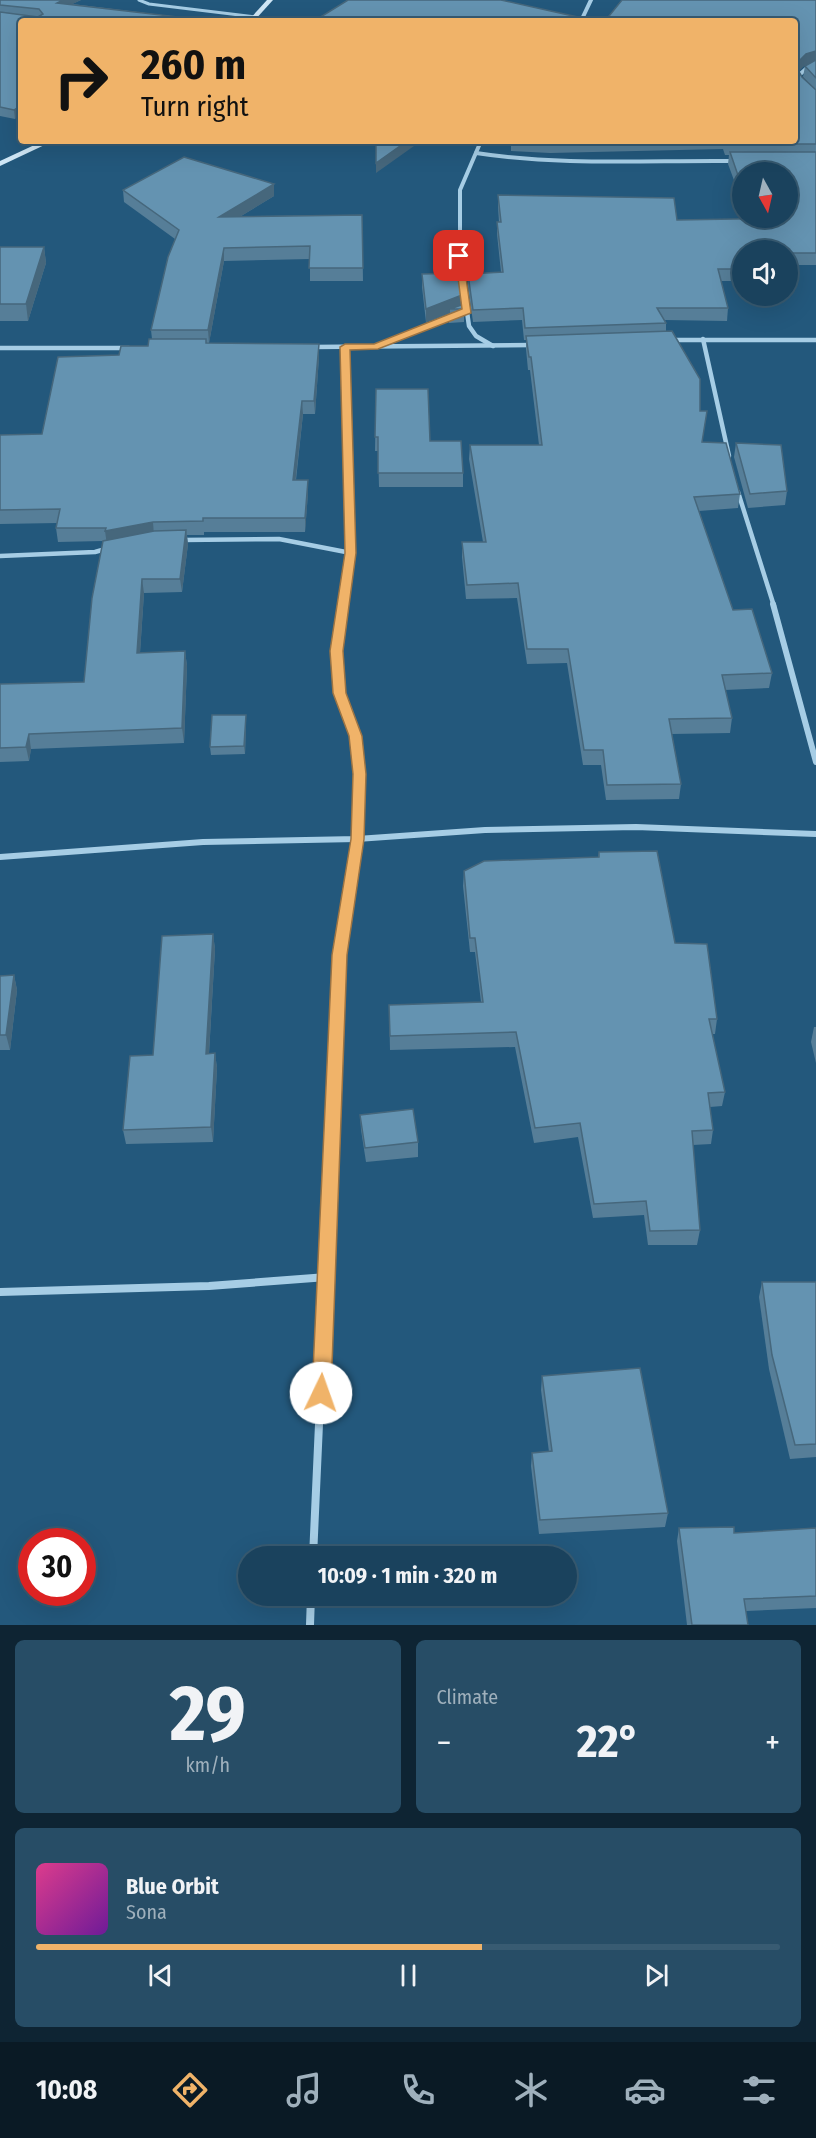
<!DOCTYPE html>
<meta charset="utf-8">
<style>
:root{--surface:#1a425d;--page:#274d66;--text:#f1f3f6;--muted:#9fb0bc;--line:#385b72;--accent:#f0b369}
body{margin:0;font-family:"Fira Sans Condensed",sans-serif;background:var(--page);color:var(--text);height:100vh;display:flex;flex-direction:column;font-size:22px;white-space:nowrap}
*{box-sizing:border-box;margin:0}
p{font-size:20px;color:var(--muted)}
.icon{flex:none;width:33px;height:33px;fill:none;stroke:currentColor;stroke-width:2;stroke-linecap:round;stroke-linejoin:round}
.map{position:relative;height:1625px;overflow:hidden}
.panel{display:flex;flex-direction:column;gap:15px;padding:15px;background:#0e2433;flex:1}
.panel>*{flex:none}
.banner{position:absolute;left:18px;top:18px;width:780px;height:126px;border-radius:6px;box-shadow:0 6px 24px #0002,0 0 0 2px var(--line);background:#f0b369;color:#111;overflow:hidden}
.needle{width:39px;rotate:172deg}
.fabs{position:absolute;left:732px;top:162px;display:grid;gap:12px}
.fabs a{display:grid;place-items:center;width:66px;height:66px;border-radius:50%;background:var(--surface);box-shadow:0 6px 24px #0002,0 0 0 2px var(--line);font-size:30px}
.speed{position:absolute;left:18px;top:1528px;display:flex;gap:12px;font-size:30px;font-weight:700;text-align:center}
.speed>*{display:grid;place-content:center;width:78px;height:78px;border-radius:50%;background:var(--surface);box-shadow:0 6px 24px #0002,0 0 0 2px var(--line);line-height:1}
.speed .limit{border:9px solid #d22;background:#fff;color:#111}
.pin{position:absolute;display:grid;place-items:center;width:51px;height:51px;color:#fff;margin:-26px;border-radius:12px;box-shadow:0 3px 9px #0006}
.me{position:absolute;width:66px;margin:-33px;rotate:3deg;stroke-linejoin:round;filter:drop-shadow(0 0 4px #0008)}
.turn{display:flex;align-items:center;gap:21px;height:126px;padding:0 24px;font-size:27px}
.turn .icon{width:78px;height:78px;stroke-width:2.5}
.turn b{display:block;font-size:42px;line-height:51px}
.big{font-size:45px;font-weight:700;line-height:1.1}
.panel .widget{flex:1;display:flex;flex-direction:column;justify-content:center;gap:9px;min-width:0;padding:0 21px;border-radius:9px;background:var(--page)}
.panel .dial{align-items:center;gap:0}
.dial b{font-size:78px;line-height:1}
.song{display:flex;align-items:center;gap:18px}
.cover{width:72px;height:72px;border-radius:9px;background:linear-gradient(135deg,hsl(330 70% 55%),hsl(280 70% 35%))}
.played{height:6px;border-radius:3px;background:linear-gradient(90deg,var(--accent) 60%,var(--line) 60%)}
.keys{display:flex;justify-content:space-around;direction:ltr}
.heat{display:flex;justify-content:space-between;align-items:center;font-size:33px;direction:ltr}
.panel .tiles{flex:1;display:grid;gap:15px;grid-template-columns:1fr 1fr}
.widget:last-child{grid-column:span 2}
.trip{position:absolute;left:238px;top:1546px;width:339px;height:60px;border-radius:30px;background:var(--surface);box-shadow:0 6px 24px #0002,0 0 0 2px var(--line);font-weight:700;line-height:60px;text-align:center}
.dock{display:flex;height:96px;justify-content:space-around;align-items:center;background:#0a1a25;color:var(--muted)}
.dock .icon{width:42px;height:42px}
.dock .active{color:var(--accent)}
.dock b{font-size:27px;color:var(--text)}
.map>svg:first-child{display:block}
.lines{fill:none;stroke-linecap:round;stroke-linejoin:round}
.service{stroke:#a6cde5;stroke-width:3}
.minor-far3{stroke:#a6cde5;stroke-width:4}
.minor-far2{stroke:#a6cde5;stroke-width:4.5}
.minor-far1{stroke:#a6cde5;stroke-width:6}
.minor{stroke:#a6cde5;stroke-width:8}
.secondary{fill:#cfe6f5;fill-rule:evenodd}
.wall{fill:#567e98;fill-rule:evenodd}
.shaded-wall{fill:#46677c}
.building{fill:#6493b1;stroke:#46677c;stroke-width:1.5}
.route{fill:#f0b369;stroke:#9c7444;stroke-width:1.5}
</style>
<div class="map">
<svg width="816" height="1625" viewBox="0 0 816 1625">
<rect width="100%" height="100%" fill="#23587c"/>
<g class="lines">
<polyline class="service" points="139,0 149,4 256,17"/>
<g class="minor-far3">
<polyline points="581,21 591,0"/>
<polyline points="800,79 798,76 807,68 816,65"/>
<path d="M 476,153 C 561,166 649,160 734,161"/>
<polyline points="460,264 460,190 481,141"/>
</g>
<g class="minor-far2">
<polyline points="460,262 469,326 476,336 493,346"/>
<polyline points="703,339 729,456"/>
<polyline points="670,340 816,340"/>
<polyline points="379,345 456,315"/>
<polyline points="313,347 533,345"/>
<polyline points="0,348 129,348"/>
<polyline points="738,492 774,606"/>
<polyline points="182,540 279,539 351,553"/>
<polyline points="0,556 95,552 109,548"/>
<polyline points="343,606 351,553 345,347"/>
</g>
<g class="minor-far1">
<polyline points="773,604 816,762"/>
<polyline points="0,857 203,842 357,839 485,830 636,827 816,834"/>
<polyline points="336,1049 340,955 357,839 359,774 355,736 340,693 337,651 344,604"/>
</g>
<g class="minor">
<polyline points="0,1292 209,1286 327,1277"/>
<polyline points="313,1557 336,1048"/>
<polyline points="310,1625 311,1596"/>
</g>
<g class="secondary">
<polygon points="267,0 273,0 254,21 248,21"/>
<polygon points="43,141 53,141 0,166 0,161"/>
</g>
</g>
<g class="wall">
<polygon points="0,0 81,0 72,4 187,18 188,21 21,21 15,119 0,116"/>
<path d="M 816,0 L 816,265 L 794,265 L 796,269 L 794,281 L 788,281 L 788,250 L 742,250 L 742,281 L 721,281 L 728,308 L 727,321 L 665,320 L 666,323 L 666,331 L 700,411 L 703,442 L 740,494 L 738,508 L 699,511 L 733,610 L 772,673 L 769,688 L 725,690 L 732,718 L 730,733 L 672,734 L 681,784 L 679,799 L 606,800 L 601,765 L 583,765 L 567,663 L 527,664 L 517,598 L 466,599 L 462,557 L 462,542 L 483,542 L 469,459 L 470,445 L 539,445 L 530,370 L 528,370 L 526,349 L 526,340 L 524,340 L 522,320 L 473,322 L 468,286 L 468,274 L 501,272 L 497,234 L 497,222 L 499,222 L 498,207 L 498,195 L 677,220 L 749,219 L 748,218 L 788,218 L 742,172 L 742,202 L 728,164 L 729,155 L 725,155 L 723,149 L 550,153 L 511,151 L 511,141 L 795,141 L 795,21 ZM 811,63 L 805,66 L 803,77 L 810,84 L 802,77 L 798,71 L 805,65 Z"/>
<polygon points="274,184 274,196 241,216 362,215 363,281 310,281 310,259 224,261 209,343 207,343 319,357 315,414 303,414 296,480 308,480 308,493 305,532 204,532 204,535 187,535 188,544 182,592 144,593 140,653 185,651 187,666 184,743 31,749 29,761 0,762 0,684 84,682 103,541 58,542 56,528 57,523 0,524 0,435 42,434 119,355 148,346 152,339 151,330 175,239 124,202 123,190"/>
<polygon points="0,247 44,247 46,263 28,321 0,321"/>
<polygon points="422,274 462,305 464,309 464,322 449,323 450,313 426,322 422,287"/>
<polygon points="376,389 463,473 463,487 379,487 378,451 375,451"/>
<polygon points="736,443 787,491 785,505 748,508 734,457"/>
<polygon points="246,715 246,722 245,754 211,755 210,747"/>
<polygon points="599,852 675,943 717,1019 715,1034 712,1034 725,1092 722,1106 710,1107 713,1130 711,1144 693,1145 700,1230 697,1245 648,1245 644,1215 593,1218 578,1137 534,1143 515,1047 390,1050 389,1005 481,1002 475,952 470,952 463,886 464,871 598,857"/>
<polygon points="213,934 215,949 209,1054 215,1053 217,1068 213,1142 126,1144 123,1130 153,1055"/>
<polygon points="14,975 17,990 10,1050 0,1050 0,976"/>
<polygon points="814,1027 816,1027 816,1063 811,1042"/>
<polygon points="360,1115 418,1142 418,1157 366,1162 361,1130"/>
<polygon points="762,1282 816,1282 816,1457 790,1459 769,1369 759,1297"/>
<polygon points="542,1376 668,1513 665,1527 539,1534 531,1466 532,1453 549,1452 541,1390"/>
<polygon points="679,1528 734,1533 816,1528 816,1608 746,1611 748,1625 687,1625 677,1541"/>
</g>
<g class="shaded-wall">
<polygon points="63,0 81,0 58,11 57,3"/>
<polygon points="816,51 816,61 805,65 795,75 795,65 806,54"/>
<polygon points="21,105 21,115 15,119 14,110"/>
<polygon points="407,141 421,141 376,173 376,163"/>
<polygon points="274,184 274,196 220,229 219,217"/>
<polygon points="44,247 46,263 28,321 26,304"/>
<polygon points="224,248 224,261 209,343 208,330"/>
<polygon points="462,295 462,308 450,309 450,313 426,322 426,309"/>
<polygon points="319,344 319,357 315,414 314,401"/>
<polygon points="302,401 303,414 294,493 293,480"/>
<polygon points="308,480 308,493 305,532 305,518"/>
<polygon points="153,522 154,536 107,545 105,531"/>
<polygon points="186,530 188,544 182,592 180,579"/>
<polygon points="142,579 144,593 139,667 137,653"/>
<polygon points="185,651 187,666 184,743 182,728"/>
<polygon points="246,715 246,722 245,754 244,746"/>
<polygon points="29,734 31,749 29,761 26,747"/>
<polygon points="213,934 215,949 208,1069 206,1054"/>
<polygon points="14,975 17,990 10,1050 6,1035"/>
<polygon points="215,1053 217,1068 213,1142 211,1127"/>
</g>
<g class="building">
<polygon points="0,0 63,0 57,3 187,18 184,21 21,21 21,105 14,110 0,107 0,12 38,17 43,14 39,9 0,5"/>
<polygon points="348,0 501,0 582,18 578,21 314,21"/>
<polygon points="622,0 816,0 816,51 806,54 795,65 802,77 816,90 816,144 727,144 725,141 795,141 795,21 605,21"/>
<polygon points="816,60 816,78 805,66"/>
<polygon points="376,141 407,141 376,163"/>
<polygon points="533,141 591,141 551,142"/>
<polygon points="730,152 816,152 816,253 790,253 796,269 788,269 788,250 742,250 742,269 718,269 728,308 657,308 666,323 525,328 523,308 473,310 468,274 503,272 497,222 501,222 498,195 674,198 677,220 788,218 788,172 742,172 742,187"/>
<polygon points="184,157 274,184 219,217 362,215 363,268 309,268 310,246 224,248 208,330 151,330 168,257 179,230 123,190"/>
<polygon points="0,247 44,247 26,304 0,304"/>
<polygon points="459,273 462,295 426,309 422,274"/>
<polygon points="464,304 464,309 450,309"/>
<polygon points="672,331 700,379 700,411 707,411 702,442 726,443 740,494 694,497 733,610 752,609 772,673 722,675 732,718 669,719 681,784 607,785 603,750 584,750 568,649 527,649 518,583 467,585 462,542 486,542 470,445 542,445 531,357 529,357 526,336"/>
<polygon points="149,339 206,339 206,343 319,344 314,401 302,401 293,480 308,480 305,518 203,518 203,521 153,522 105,531 106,528 56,528 60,509 0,510 0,435 42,434 58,357 119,355 121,346 148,346"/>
<polygon points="376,389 428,389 430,441 461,441 463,473 378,473 378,437 375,437"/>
<polygon points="736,443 781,445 787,491 750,494"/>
<polygon points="186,530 180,579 142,579 137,653 185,651 182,728 29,734 26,747 0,748 0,684 84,682 92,598 103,541 154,531"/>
<polygon points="212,715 246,715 244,746 210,747"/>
<polygon points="657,851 675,943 707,944 717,1019 709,1019 725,1092 708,1093 713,1130 692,1131 700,1230 650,1231 646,1201 594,1204 580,1123 535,1128 516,1032 390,1036 389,1005 483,1002 475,938 470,938 464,871 484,861 599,857 599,852"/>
<polygon points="213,934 206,1054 215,1053 211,1127 123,1130 130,1056 153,1055 162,936"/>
<polygon points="14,975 6,1035 0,1035 0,976"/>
<polygon points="413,1109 418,1142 365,1148 360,1115"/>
<polygon points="762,1282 816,1282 816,1444 795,1445 772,1355"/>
<polygon points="640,1368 668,1513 540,1520 532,1453 552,1451 542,1376"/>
<polygon points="734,1527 734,1533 816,1528 816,1596 744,1599 748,1625 692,1625 679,1528"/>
</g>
<polygon class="route" points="455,254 463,256 471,313 378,349 350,350 356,553 343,651 346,693 362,736 366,774 364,839 347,955 331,1393 328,1399 321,1402 315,1399 312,1393 332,955 351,839 353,774 349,736 333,693 330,651 345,553 340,347 345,344 374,344 462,309"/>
</svg>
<div class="fabs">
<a><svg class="needle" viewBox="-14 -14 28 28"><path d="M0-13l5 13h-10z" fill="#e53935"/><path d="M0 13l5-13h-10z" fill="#9fb0bc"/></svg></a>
<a><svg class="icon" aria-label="sound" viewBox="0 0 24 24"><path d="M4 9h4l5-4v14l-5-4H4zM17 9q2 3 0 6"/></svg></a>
</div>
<div class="speed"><div class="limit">30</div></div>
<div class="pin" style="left:459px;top:256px;background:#d93025"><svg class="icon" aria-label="arrive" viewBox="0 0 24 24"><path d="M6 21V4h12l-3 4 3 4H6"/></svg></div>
<svg class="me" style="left:321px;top:1393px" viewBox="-20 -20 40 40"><circle r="19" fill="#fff"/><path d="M0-13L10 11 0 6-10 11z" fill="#f0b369"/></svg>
<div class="trip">10:09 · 1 min · 320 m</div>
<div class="banner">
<div class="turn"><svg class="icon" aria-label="right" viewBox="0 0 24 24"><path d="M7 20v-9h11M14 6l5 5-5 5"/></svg><div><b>260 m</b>Turn right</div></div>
</div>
</div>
<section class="panel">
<div class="tiles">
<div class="widget dial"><b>29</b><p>km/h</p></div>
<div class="widget"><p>Climate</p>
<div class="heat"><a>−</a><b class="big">22°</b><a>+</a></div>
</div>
<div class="widget">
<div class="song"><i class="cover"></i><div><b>Blue Orbit</b><p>Sona</p></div></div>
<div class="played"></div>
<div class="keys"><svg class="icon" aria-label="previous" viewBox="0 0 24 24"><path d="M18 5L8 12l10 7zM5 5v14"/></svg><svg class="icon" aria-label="pause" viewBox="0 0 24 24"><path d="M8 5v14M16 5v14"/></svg><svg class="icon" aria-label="next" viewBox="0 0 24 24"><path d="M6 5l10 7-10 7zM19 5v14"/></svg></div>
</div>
</div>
</section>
<nav class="dock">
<b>10:08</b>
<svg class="icon active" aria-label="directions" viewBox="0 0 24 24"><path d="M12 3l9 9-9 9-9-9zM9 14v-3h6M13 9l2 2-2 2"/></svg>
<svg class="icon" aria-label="music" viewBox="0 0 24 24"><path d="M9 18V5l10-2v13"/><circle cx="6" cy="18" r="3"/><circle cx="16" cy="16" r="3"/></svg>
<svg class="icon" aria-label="phone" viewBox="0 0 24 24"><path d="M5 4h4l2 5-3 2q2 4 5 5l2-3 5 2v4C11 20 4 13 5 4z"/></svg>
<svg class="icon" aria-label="climate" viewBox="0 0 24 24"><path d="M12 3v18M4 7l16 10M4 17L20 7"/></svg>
<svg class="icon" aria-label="car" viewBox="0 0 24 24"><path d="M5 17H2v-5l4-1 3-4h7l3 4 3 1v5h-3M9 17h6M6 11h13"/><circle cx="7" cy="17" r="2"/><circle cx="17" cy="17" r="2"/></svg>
<svg class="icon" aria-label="filters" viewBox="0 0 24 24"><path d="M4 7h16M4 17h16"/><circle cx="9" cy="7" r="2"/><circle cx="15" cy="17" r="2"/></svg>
</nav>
